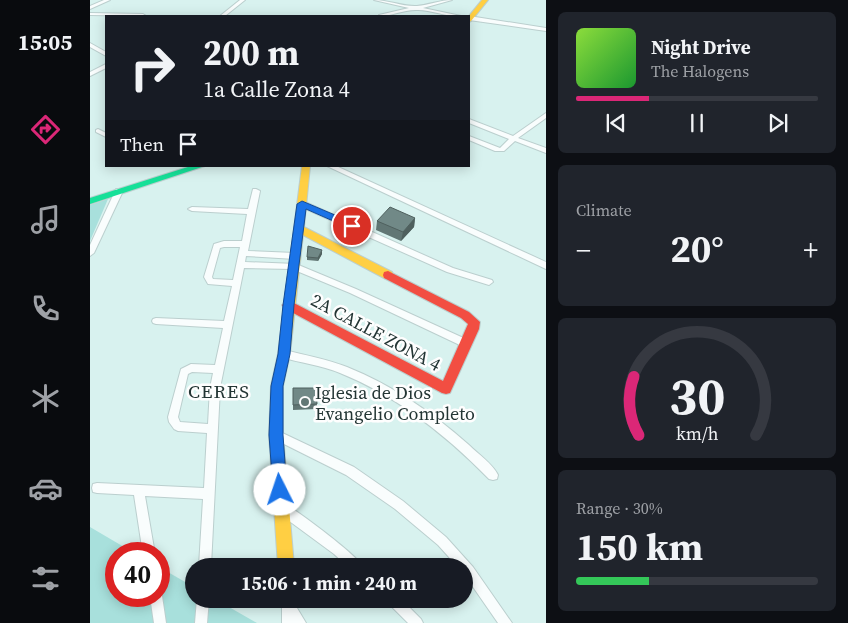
<!DOCTYPE html>
<meta charset="utf-8">
<style>
:root{--surface:#171b24;--page:#20242c;--text:#f1f3f6;--muted:#9ea1a6;--line:#363941;--accent:#db2777}
body{margin:0;font-family:"Source Serif 4",serif;background:var(--page);color:var(--text);height:100vh;display:flex;flex-direction:column;font-size:19px;white-space:nowrap}
*{box-sizing:border-box;margin:0}
p{font-size:16px;color:var(--muted)}
.icon{flex:none;width:28px;height:28px;fill:none;stroke:currentColor;stroke-width:2;stroke-linecap:round;stroke-linejoin:round}
.map{position:relative;flex:1;overflow:hidden}
.panel{display:flex;flex-direction:column;gap:12px;padding:12px;background:#0d0f14;width:302px}
.panel>*{flex:none}
.hud{position:absolute;left:15px;top:15px;width:365px;height:152px;border-radius:0px;box-shadow:0 2px 12px #0003;background:#171b24;color:var(--text);overflow:hidden}
.speed{position:absolute;left:15px;top:542px;display:flex;gap:10px;font-size:25px;font-weight:700;text-align:center}
.speed>*{display:grid;place-content:center;width:65px;height:65px;border-radius:50%;background:var(--surface);box-shadow:0 2px 12px #0003;line-height:1}
.speed .limit{border:8px solid #d22;background:#fff;color:#111}
.pin{position:absolute;display:grid;place-items:center;width:42px;height:42px;color:#fff;margin:-21px;border:2px solid #fff;border-radius:50%;box-shadow:0 1px 5px #0007}
.me{position:absolute;width:55px;margin:-28px;rotate:356deg;stroke-linejoin:round;filter:drop-shadow(0 0 4px #0008)}
.turn{display:flex;align-items:center;gap:18px;height:105px;padding:0 15px;font-size:22px}
.turn .icon{width:65px;height:65px;stroke-width:2.5}
.turn b{display:block;font-size:35px;line-height:42px}
.then{display:flex;align-items:center;height:48px;padding:0 15px;background:#0003;gap:10px;font-size:19px}
.big{font-size:38px;font-weight:700;line-height:1.1}
.panel .tile{flex:1;display:flex;flex-direction:column;justify-content:center;gap:8px;min-width:0;padding:0 18px;border-radius:8px;background:var(--page)}
.panel .dial{align-items:center;gap:0}
.dial svg{height:130px;overflow:visible;fill:none;stroke:var(--line);stroke-width:7;stroke-linecap:round;text-anchor:middle}
.dial text{fill:var(--text);stroke:none}
.song{display:flex;align-items:center;gap:15px}
.cover{width:60px;height:60px;border-radius:8px;background:linear-gradient(135deg,hsl(90 70% 55%),hsl(130 70% 35%))}
.played{height:5px;border-radius:2px;background:linear-gradient(90deg,var(--accent) 30%,var(--line) 30%)}
.keys{display:flex;justify-content:space-around;direction:ltr}
.heat{display:flex;justify-content:space-between;align-items:center;font-size:28px;direction:ltr}
.charge{height:8px;border-radius:4px;background:linear-gradient(90deg,#34c759 30%,var(--line) 0)}
.trip{position:absolute;left:95px;top:558px;width:288px;height:50px;border-radius:25px;background:var(--surface);box-shadow:0 2px 12px #0003;font-weight:700;line-height:50px;text-align:center}
main{display:flex;flex:1;min-height:0}
.menu{display:flex;flex-direction:column;width:90px;justify-content:space-around;align-items:center;background:#090b0e;color:var(--muted)}
.menu .icon{width:35px;height:35px}
.menu .selected{color:var(--accent)}
.menu b{font-size:22px;color:var(--text)}
.map>svg:first-child{display:block}
.green{fill:#a8e0dc}
.lines{fill:none;stroke-linecap:round;stroke-linejoin:round}
.street-casing{stroke:#bbcfce;stroke-width:2}
.fast-casing{stroke:#bbcfce;stroke-width:2}
.slow-casing{stroke:#bbcfce;stroke-width:2}
.jam-casing{stroke:#bbcfce;stroke-width:2}
.street{fill:#f9fdfd;fill-rule:evenodd}
.fast{fill:#16e098;fill-rule:evenodd}
.slow{fill:#ffcf43;fill-rule:evenodd}
.jam{fill:#f24e42;fill-rule:evenodd}
.wall{fill:#617674}
.shaded-wall{fill:#4f605e}
.building{fill:#718987;stroke:#4f605e}
.route{fill:#1a73e8;stroke:#114b97}
.poi-dot{fill:#627775;stroke:#fefefe;stroke-width:2}
.labels{text-anchor:middle;dominant-baseline:central;stroke-width:5;stroke-linejoin:round;paint-order:stroke}
.street-label{font-size:18px;fill:#233534;stroke:#fefefe}
.poi-label{font-size:18px;fill:#233534;stroke:#fefefe;text-anchor:start}
.neighbourhood-label{font-size:19px;letter-spacing:1px;fill:#233534;stroke:#fefefe}
</style>
<main>
<nav class="menu">
<b>15:05</b>
<svg class="icon selected" aria-label="directions" viewBox="0 0 24 24"><path d="M12 3l9 9-9 9-9-9zM9 14v-3h6M13 9l2 2-2 2"/></svg>
<svg class="icon" aria-label="music" viewBox="0 0 24 24"><path d="M9 18V5l10-2v13"/><circle cx="6" cy="18" r="3"/><circle cx="16" cy="16" r="3"/></svg>
<svg class="icon" aria-label="phone" viewBox="0 0 24 24"><path d="M5 4h4l2 5-3 2q2 4 5 5l2-3 5 2v4C11 20 4 13 5 4z"/></svg>
<svg class="icon" aria-label="climate" viewBox="0 0 24 24"><path d="M12 3v18M4 7l16 10M4 17L20 7"/></svg>
<svg class="icon" aria-label="car" viewBox="0 0 24 24"><path d="M5 17H2v-5l4-1 3-4h7l3 4 3 1v5h-3M9 17h6M6 11h13"/><circle cx="7" cy="17" r="2"/><circle cx="17" cy="17" r="2"/></svg>
<svg class="icon" aria-label="filters" viewBox="0 0 24 24"><path d="M4 7h16M4 17h16"/><circle cx="9" cy="7" r="2"/><circle cx="15" cy="17" r="2"/></svg>
</nav>
<div class="map">
<svg width="456" height="623" viewBox="0 0 456 623">
<rect width="100%" height="100%" fill="#d8f2ef"/>
<g class="green">
<polygon points="18,199 0,241 0,205"/>
<polygon points="0,527 46,554 26,554 26,596 69,596 69,567 104,587 104,599 125,599 167,623 0,623"/>
</g>
<g class="lines">
<defs>
<g id="street">
<polygon points="14,0 20,0 0,9 0,6"/>
<polygon points="150,0 155,0 135,16 130,16"/>
<path d="M 284,0 C 298,0 314,7 327,6 C 339,5 350,0 362,0 L 333,8 L 371,16 C 356,17 342,10 328,10 C 315,9 302,16 289,16 L 289,15 L 319,8 Z"/>
<polygon points="0,13 53,14 56,16 0,15"/>
<polygon points="379,16 456,28 456,31 379,20"/>
<polygon points="0,43 16,52 16,56 0,47"/>
<polygon points="16,64 16,68 0,76 0,72"/>
<polygon points="456,113 456,118 428,138 456,148 456,153 425,141 414,151 405,151 379,140 379,136 410,148 419,139 379,123 379,119 423,136"/>
<polygon points="8,129 16,133 16,137 6,132 6,130"/>
<polygon points="237,166 246,166 456,262 456,269"/>
<polygon points="26,189 29,189 33,191 4,253 0,256 0,245"/>
<path d="M 163,189 L 166,189 L 170,191 L 158,251 L 205,253 L 209,256 L 205,259 L 156,256 L 155,262 L 206,264 L 266,289 L 380,341 L 382,344 L 380,347 L 374,347 L 260,293 L 202,269 L 154,268 L 130,388 L 121,566 L 109,566 L 113,499 L 55,496 L 65,554 L 53,554 L 44,495 L 7,493 L 3,492 L 2,488 L 3,484 L 7,483 L 114,488 L 117,433 L 88,431 L 84,429 L 79,422 L 78,417 L 91,369 L 101,364 L 125,365 L 133,328 L 66,324 L 63,323 L 62,321 L 63,319 L 66,318 L 134,321 L 142,286 L 118,284 L 114,277 L 124,244 L 134,241 L 152,241 L 157,214 L 102,211 L 98,209 L 102,207 L 158,209 ZM 134,247 L 150,247 L 143,280 L 123,279 L 122,277 L 130,248 ZM 102,372 L 123,373 L 120,388 L 118,424 L 90,422 L 88,417 L 98,374 Z"/>
<polygon points="209,202 215,202 363,268 402,280 403,282 399,285 357,272 209,206"/>
<path d="M 194,350 C 215,355 237,359 257,367 C 302,385 343,413 379,445 C 388,454 403,464 408,475 L 407,479 L 403,480 L 399,479 C 356,435 307,396 250,373 C 231,365 210,363 191,357 L 189,354 L 191,351 Z"/>
<polygon points="186,430 264,467 313,501 356,537 383,567 422,623 408,623 374,574 374,566 367,566 348,545 305,509 256,475 182,438 181,435 182,432"/>
<path d="M 191,502 C 203,507 268,556 272,566 L 257,566 L 244,554 L 187,512 L 185,508 L 187,504 Z"/>
<polygon points="69,591 72,596 76,623 64,623 60,596 69,596"/>
<polygon points="107,599 119,599 117,623 105,623"/>
<polygon points="192,599 204,599 204,603 216,623 192,623"/>
<polygon points="296,599 311,599 331,619 333,623 318,623 298,603"/>
</g>
<polygon id="fast" points="101,166 115,166 0,204 0,198"/>
<g id="slow">
<polygon points="392,0 398,0 381,21 379,22 379,16"/>
<polygon points="212,166 220,166 214,227 302,272 303,275 298,279 294,278 213,235 200,354 193,386 193,435 204,566 188,566 179,435 181,386 188,354"/>
</g>
<polygon id="jam" points="298,271 379,312 390,322 389,329 360,393 356,394 352,393 194,308 192,305 198,301 202,302 353,381 378,324 371,318 294,278 293,275 294,272"/>
</defs>
<use href="#street" class="street-casing"/>
<use href="#fast" class="fast-casing"/>
<use href="#slow" class="slow-casing"/>
<use href="#jam" class="jam-casing"/>
<use href="#street" class="street"/>
<use href="#fast" class="fast"/>
<use href="#slow" class="slow"/>
<use href="#jam" class="jam"/>
</g>
<g class="wall">
<polygon points="325,218 324,227 311,241 286,230 287,221"/>
<polygon points="232,254 228,261 217,260 217,257"/>
<polygon points="226,388 227,409 203,410 203,405"/>
</g>
<g class="shaded-wall">
<polygon points="325,218 324,227 311,241 313,232"/>
<polygon points="232,250 232,254 228,261 228,258"/>
</g>
<g class="building">
<polygon points="300,207 325,218 313,232 287,221"/>
<polygon points="218,246 232,250 228,258 217,257"/>
<polygon points="203,388 226,388 227,404 203,405"/>
</g>
<polygon class="route" points="212,201 266,224 267,226 262,229 259,228 216,209 204,305 200,354 193,386 193,435 197,490 195,495 190,497 185,495 183,490 179,435 181,386 188,354 193,305 207,204"/>
<circle class="poi-dot" cx="215" cy="402" r="5"/>
<g class="labels">
<g class="street-label">
<text transform="translate(286 332) rotate(28)">2A CALLE ZONA 4</text>
</g>
<g class="poi-label">
<text x="225" y="392">Iglesia de Dios<tspan x="225" dy="21">Evangelio Completo</tspan></text>
</g>
<g class="neighbourhood-label">
<text x="129" y="391">CERES</text>
</g>
</g>
</svg>
<div class="speed"><div class="limit">40</div></div>
<div class="pin" style="left:262px;top:226px;background:#d93025"><svg class="icon" aria-label="arrive" viewBox="0 0 24 24"><path d="M6 21V4h12l-3 4 3 4H6"/></svg></div>
<svg class="me" style="left:190px;top:490px" viewBox="-20 -20 40 40"><circle r="19" fill="#fff"/><path d="M0-13L10 11 0 6-10 11z" fill="#1a73e8"/></svg>
<div class="trip">15:06 · 1 min · 240 m</div>
<div class="hud">
<div class="turn"><svg class="icon" aria-label="right" viewBox="0 0 24 24"><path d="M7 20v-9h11M14 6l5 5-5 5"/></svg><div><b>200 m</b>1a Calle Zona 4</div></div>
<div class="then">Then<svg class="icon" aria-label="arrive" viewBox="0 0 24 24"><path d="M6 21V4h12l-3 4 3 4H6"/></svg></div>
</div>
</div>
<section class="panel">
<div class="tile">
<div class="song"><i class="cover"></i><div><b>Night Drive</b><p>The Halogens</p></div></div>
<div class="played"></div>
<div class="keys"><svg class="icon" aria-label="previous" viewBox="0 0 24 24"><path d="M18 5L8 12l10 7zM5 5v14"/></svg><svg class="icon" aria-label="pause" viewBox="0 0 24 24"><path d="M8 5v14M16 5v14"/></svg><svg class="icon" aria-label="next" viewBox="0 0 24 24"><path d="M6 5l10 7-10 7zM19 5v14"/></svg></div>
</div>
<div class="tile"><p>Climate</p>
<div class="heat"><a>−</a><b class="big">20°</b><a>+</a></div>
</div>
<div class="tile dial"><svg viewBox="0 0 100 80">
<path d="M14 69A42 42 0 1 1 86 69"/>
<path d="M14 69A42 42 0 0 1 11 33" stroke="#db2777"/>
<text x="50" y="56" font-size="32" font-weight="700">30</text>
<text x="50" y="72" font-size="11">km/h</text>
</svg></div>
<div class="tile"><p>Range · 30%</p><b class="big">150 km</b><div class="charge"></div></div>
</section>
</main>
